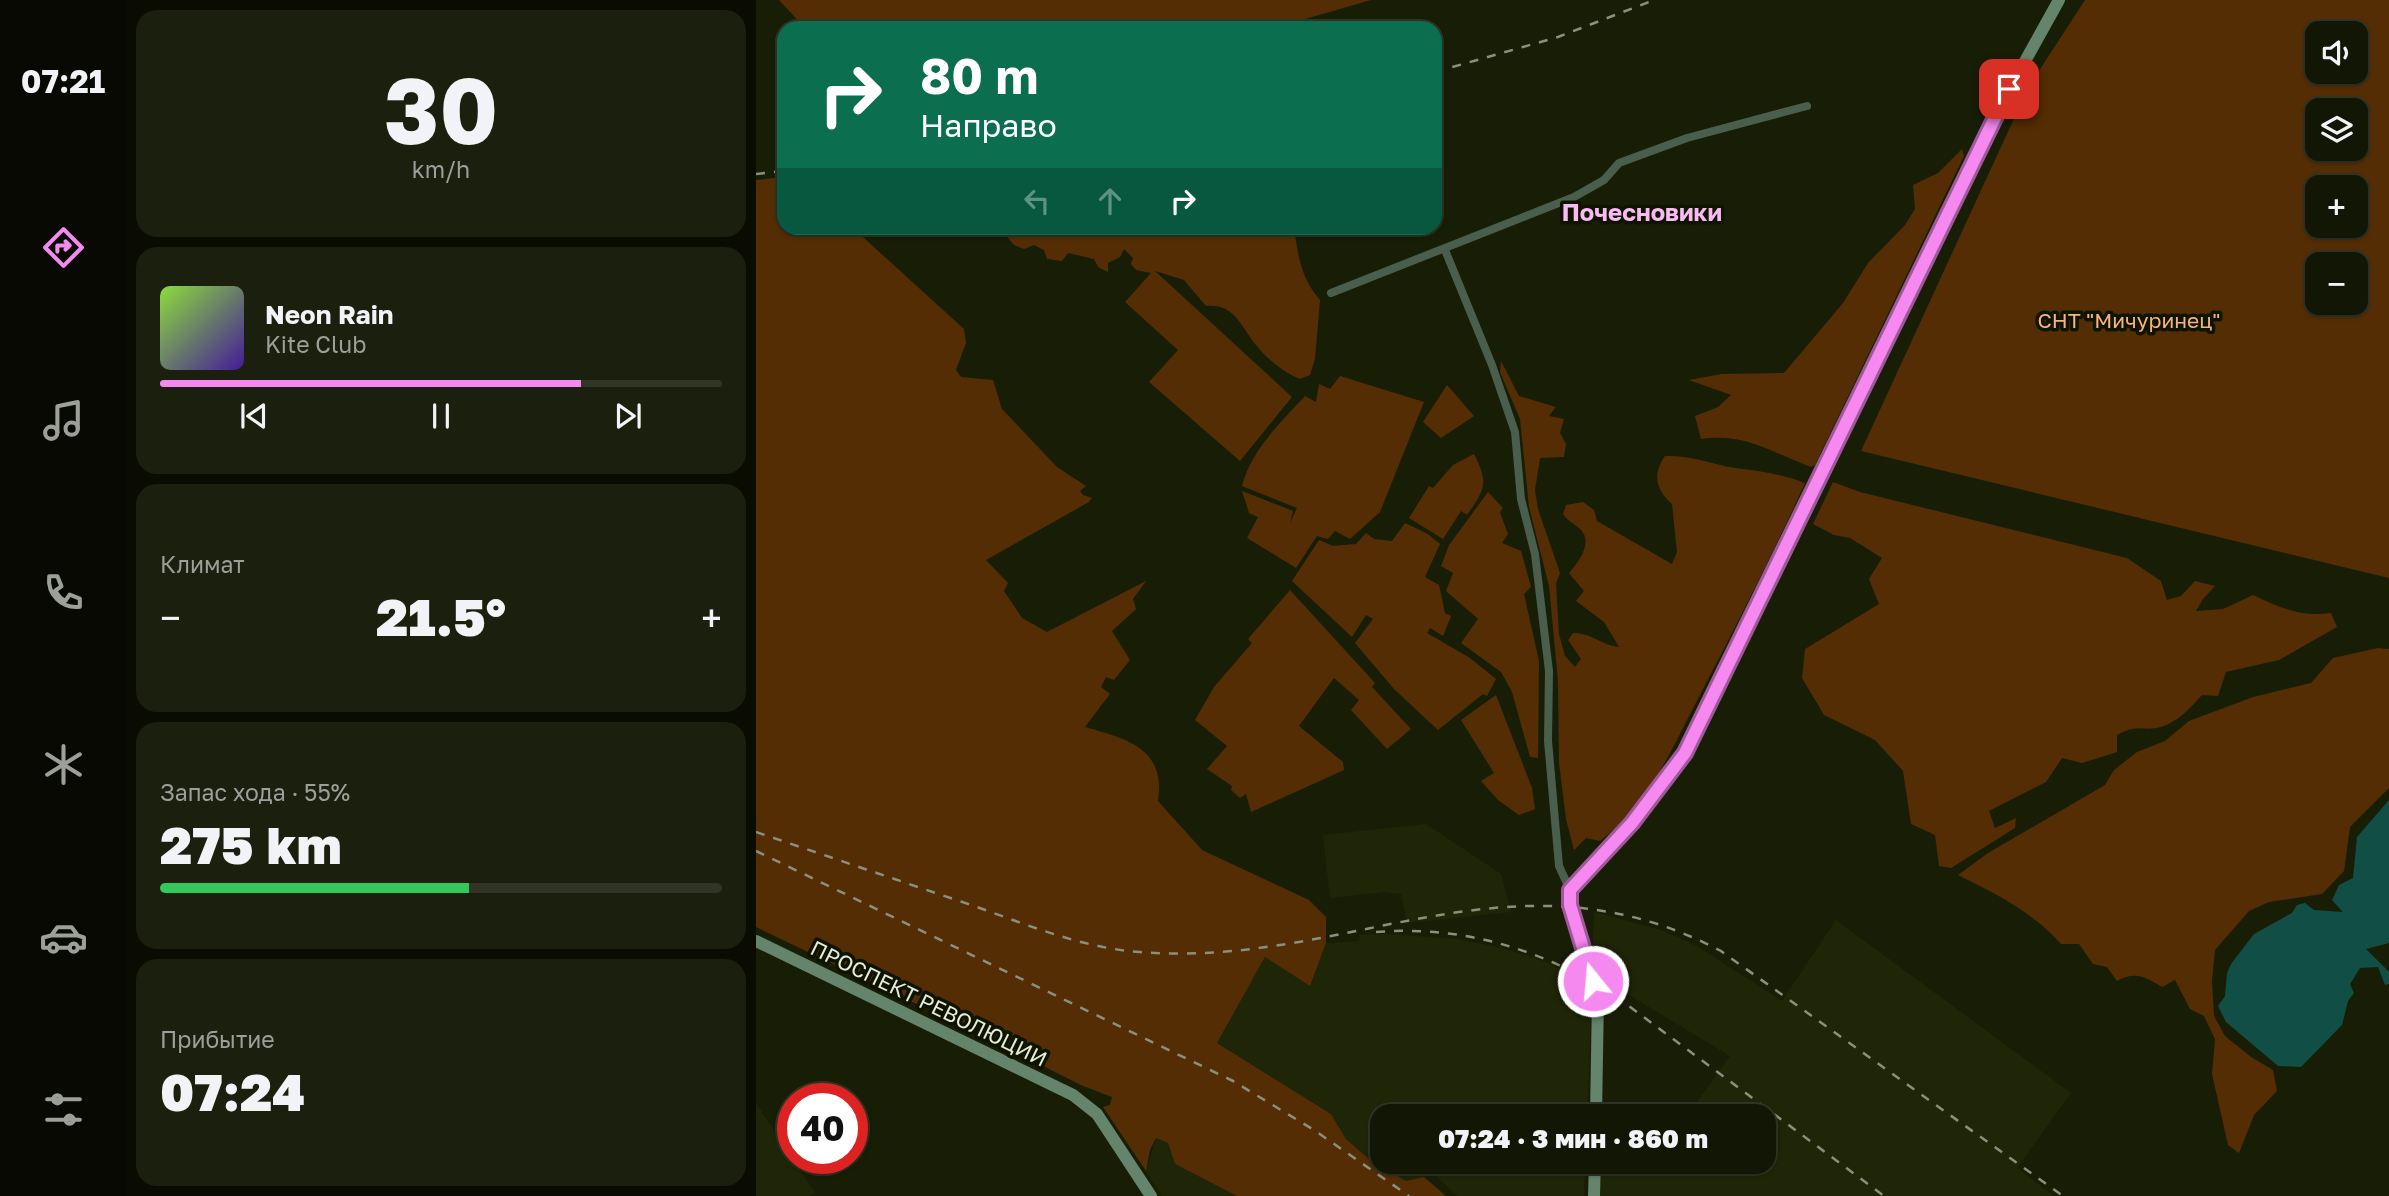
<!DOCTYPE html>
<html lang="ru">
<meta charset="utf-8">
<style>
:root{--surface:#121604;--page:#1b1f0e;--text:#f1f3f6;--muted:#9c9f9a;--line:#313526;--accent:#f589ef}
body{margin:0;font-family:"Golos Text",sans-serif;background:var(--page);color:var(--text);height:100vh;display:flex;flex-direction:column;font-size:26px;white-space:nowrap}
*{box-sizing:border-box;margin:0}
p{font-size:23px;color:var(--muted)}
.icon{flex:none;width:38px;height:38px;fill:none;stroke:currentColor;stroke-width:2;stroke-linecap:round;stroke-linejoin:round}
.map{position:relative;flex:1;overflow:hidden}
.drawer{display:flex;flex-direction:column;gap:10px;padding:10px;background:#0a0c02;width:630px}
.drawer>*{flex:none}
.hud{position:absolute;left:21px;top:21px;width:665px;height:214px;border-radius:21px;box-shadow:0 2px 5px #0004,0 0 0 2px var(--line);background:#0b6e4f;color:#fff;overflow:hidden}
.fabs{position:absolute;left:1549px;top:21px;display:grid;gap:14px}
.fabs a{display:grid;place-items:center;width:63px;height:63px;border-radius:14px;background:var(--surface);box-shadow:0 2px 5px #0004,0 0 0 2px var(--line);font-size:35px}
.speed{position:absolute;left:21px;top:1083px;display:flex;gap:14px;font-size:35px;font-weight:700;text-align:center}
.speed>*{display:grid;place-content:center;width:91px;height:91px;border-radius:50%;background:var(--surface);box-shadow:0 2px 5px #0004,0 0 0 2px var(--line);line-height:1}
.speed .limit{border:10px solid #d22;background:#fff;color:#111}
.pin{position:absolute;display:grid;place-items:center;width:60px;height:60px;color:#fff;margin:-30px;border-radius:14px;box-shadow:0 4px 10px #0006}
.me{position:absolute;width:77px;margin:-38px;rotate:343deg;stroke-linejoin:round;filter:drop-shadow(0 0 5px #0008)}
.turn{display:flex;align-items:center;gap:24px;height:147px;padding:0 28px;font-size:32px}
.turn .icon{width:91px;height:91px;stroke-width:2.5}
.turn b{display:block;font-size:49px;line-height:60px}
.lanes{display:flex;align-items:center;height:66px;padding:0 28px;background:#0003;justify-content:center;gap:35px;direction:ltr}
.lanes .off{opacity:.35}
.big{font-size:52px;font-weight:800;line-height:1.1}
.drawer .widget{flex:1;display:flex;flex-direction:column;justify-content:center;gap:10px;min-width:0;padding:0 24px;border-radius:21px;background:var(--page)}
.drawer .dial{align-items:center;gap:0}
.dial b{font-size:91px;line-height:1}
.song{display:flex;align-items:center;gap:21px}
.cover{width:84px;height:84px;border-radius:10px;background:linear-gradient(135deg,hsl(90 70% 55%),hsl(260 70% 35%))}
.played{height:7px;border-radius:4px;background:linear-gradient(90deg,var(--accent) 75%,var(--line) 75%)}
.keys{display:flex;justify-content:space-around;direction:ltr}
.heat{display:flex;justify-content:space-between;align-items:center;font-size:38px;direction:ltr}
.charge{height:10px;border-radius:5px;background:linear-gradient(90deg,#34c759 55%,var(--line) 0)}
.trip{position:absolute;left:614px;top:1104px;width:406px;height:70px;border-radius:21px;background:var(--surface);box-shadow:0 2px 5px #0004,0 0 0 2px var(--line);font-weight:800;line-height:70px;text-align:center}
main{display:flex;flex:1;min-height:0}
.dock{display:flex;flex-direction:column;width:126px;justify-content:space-around;align-items:center;background:#070902;color:var(--muted)}
.dock .icon{width:49px;height:49px}
.dock .current{color:var(--accent)}
.dock b{font-size:32px;color:var(--text)}
.map>svg:first-child{display:block}
.built{fill:#1f2607}
.green{fill:#542d04;fill-rule:evenodd}
.water{fill:#104e46}
.lines{fill:none;stroke-linecap:round;stroke-linejoin:round}
.street{stroke:#4a5e4e;stroke-width:8}
.secondary{stroke:#64846b;stroke-width:12}
.rail{stroke:#8b907d;stroke-width:2.5;stroke-dasharray:9 9;stroke-linecap:butt}
.route-casing{stroke:#9f599b;stroke-width:18}
.route{stroke:#f589ef;stroke-width:12}
.labels{text-anchor:middle;dominant-baseline:central;stroke-width:7;stroke-linejoin:round;paint-order:stroke}
.park-label{font-size:21px;fill:#f7b37a;stroke:#0f1401}
.street-label{font-size:21px;fill:#e7ebdc;stroke:#0f1401}
.quarter-label{font-size:24px;font-weight:bold;fill:#f7baf2;stroke:#0f1401}
</style>
<main>
<nav class="dock">
<b>07:21</b>
<svg class="icon current" aria-label="directions" viewBox="0 0 24 24"><path d="M12 3l9 9-9 9-9-9zM9 14v-3h6M13 9l2 2-2 2"/></svg>
<svg class="icon" aria-label="music" viewBox="0 0 24 24"><path d="M9 18V5l10-2v13"/><circle cx="6" cy="18" r="3"/><circle cx="16" cy="16" r="3"/></svg>
<svg class="icon" aria-label="phone" viewBox="0 0 24 24"><path d="M5 4h4l2 5-3 2q2 4 5 5l2-3 5 2v4C11 20 4 13 5 4z"/></svg>
<svg class="icon" aria-label="climate" viewBox="0 0 24 24"><path d="M12 3v18M4 7l16 10M4 17L20 7"/></svg>
<svg class="icon" aria-label="car" viewBox="0 0 24 24"><path d="M5 17H2v-5l4-1 3-4h7l3 4 3 1v5h-3M9 17h6M6 11h13"/><circle cx="7" cy="17" r="2"/><circle cx="17" cy="17" r="2"/></svg>
<svg class="icon" aria-label="filters" viewBox="0 0 24 24"><path d="M4 7h16M4 17h16"/><circle cx="9" cy="7" r="2"/><circle cx="15" cy="17" r="2"/></svg>
</nav>
<section class="drawer">
<div class="widget dial"><b>30</b><p>km/h</p></div>
<div class="widget">
<div class="song"><i class="cover"></i><div><b>Neon Rain</b><p>Kite Club</p></div></div>
<div class="played"></div>
<div class="keys"><svg class="icon" aria-label="previous" viewBox="0 0 24 24"><path d="M18 5L8 12l10 7zM5 5v14"/></svg><svg class="icon" aria-label="pause" viewBox="0 0 24 24"><path d="M8 5v14M16 5v14"/></svg><svg class="icon" aria-label="next" viewBox="0 0 24 24"><path d="M6 5l10 7-10 7zM19 5v14"/></svg></div>
</div>
<div class="widget"><p>Климат</p>
<div class="heat"><a>−</a><b class="big">21.5°</b><a>+</a></div>
</div>
<div class="widget"><p>Запас хода · 55%</p><b class="big">275 km</b><div class="charge"></div></div>
<div class="widget"><p>Прибытие</p><b class="big">07:24</b></div>
</section>
<div class="map">
<svg width="1633" height="1196" viewBox="0 0 1633 1196">
<rect width="100%" height="100%" fill="#181e06"/>
<g class="built">
<polygon points="670,824 745,874 755,912 651,923 645,894 628,892 574,898 567,835"/>
<polygon points="838,912 908,931 941,946 1026,1001 1080,920 1315,1093 1261,1168 1298,1196 844,1196 845,1162 1008,1162 1008,1116 931,1116 974,1056 855,984 836,962"/>
<polygon points="631,934 702,939 750,949 787,961 831,981 835,1020 831,1116 626,1116 626,1162 829,1162 828,1196 701,1196 678,1174 657,1182 643,1179 613,1159 590,1139 575,1114 461,1043 509,957 554,986 570,943 603,941 604,935"/>
<polygon points="0,1103 59,1193 54,1196 0,1196"/>
<polygon points="400,1138 412,1143 419,1164 481,1196 406,1196 390,1171"/>
</g>
<g class="green">
<polygon points="23,0 615,0 518,28 49,28"/>
<path d="M 1329,0 L 1633,0 L 1633,578 L 1105,451 L 1273,86 ZM 1561,33 L 1600,33 L 1600,72 L 1561,72 ZM 1561,110 L 1600,110 L 1600,149 L 1561,149 ZM 1561,187 L 1600,187 L 1600,226 L 1561,226 ZM 1561,264 L 1600,264 L 1600,303 L 1561,303 Z"/>
<path d="M 1206,149 L 1208,156 L 1059,465 L 1055,467 C 1014,452 990,433 945,439 L 939,416 L 962,407 L 975,395 L 933,380 L 965,374 L 1028,373 L 1087,303 L 1112,263 L 1149,225 L 1159,209 L 1157,185 L 1182,173 Z"/>
<path d="M 28,177 L 28,228 L 97,228 L 208,329 L 210,343 L 200,370 L 205,377 L 237,380 L 246,409 L 301,467 L 330,486 L 324,491 L 327,495 L 336,498 L 333,502 L 230,560 L 252,583 L 248,591 L 266,618 L 291,632 L 390,581 L 377,599 L 380,609 L 356,631 L 374,660 L 358,680 L 350,677 L 345,687 L 354,694 L 329,727 C 371,739 410,748 402,801 L 446,850 L 553,900 L 570,917 L 570,943 L 554,986 L 509,957 L 461,1043 L 575,1114 L 590,1139 L 613,1159 L 650,1181 L 668,1177 L 690,1196 L 481,1196 L 419,1164 L 412,1143 L 400,1138 L 394,1150 L 390,1171 L 347,1107 L 354,1105 L 356,1097 L 327,1086 L 191,1018 L 193,1011 L 173,1001 L 169,1008 L 0,927 L 0,180 Z"/>
<path d="M 248,228 L 538,228 C 542,256 545,278 564,300 L 559,359 L 554,375 L 544,379 C 527,372 512,360 500,345 C 485,327 479,303 450,306 L 428,280 L 399,271 L 536,397 L 484,461 L 393,382 L 422,350 L 369,302 L 395,273 L 380,270 L 375,264 L 377,258 L 368,249 L 364,257 L 352,263 L 352,272 L 342,267 L 338,259 L 312,253 L 306,261 L 291,259 L 288,250 L 278,245 L 268,249 L 258,245 L 246,231 Z"/>
<path d="M 745,361 L 763,396 L 800,407 L 793,416 L 808,419 L 804,433 L 810,444 L 808,457 L 784,458 L 779,490 L 782,509 L 804,573 L 800,584 L 803,634 L 809,656 L 819,667 L 825,659 L 812,640 L 817,633 C 836,633 845,645 863,647 L 848,622 L 820,601 L 828,591 L 813,573 C 822,562 839,542 823,528 C 817,523 812,521 807,514 L 810,505 L 827,502 L 838,510 L 841,521 L 916,564 L 921,552 L 916,504 C 900,490 896,474 909,456 C 934,455 955,464 979,468 C 1004,471 1026,474 1049,483 C 1017,554 981,624 945,693 C 917,746 894,804 844,841 L 830,838 L 818,850 L 810,819 L 803,763 L 802,681 L 793,586 L 773,507 L 764,419 L 744,372 Z"/>
<path d="M 584,376 L 668,402 L 624,512 L 594,539 L 579,531 L 572,539 L 561,536 L 540,568 L 491,538 L 502,517 L 493,513 L 486,491 L 537,511 L 534,523 L 541,508 L 486,486 C 495,450 525,422 549,396 L 560,402 L 563,384 L 574,389 Z"/>
<polygon points="691,385 718,416 685,438 667,422"/>
<path d="M 718,454 C 733,483 729,489 711,515 L 705,511 L 687,539 L 653,518 L 673,486 L 677,488 L 697,465 Z"/>
<path d="M 1077,482 L 1104,492 L 1371,558 L 1405,581 L 1411,600 L 1425,596 L 1439,581 L 1459,586 L 1447,599 L 1440,611 L 1467,609 L 1497,595 C 1524,608 1545,617 1575,613 L 1581,627 L 1523,660 L 1470,672 L 1462,696 L 1446,695 C 1434,708 1423,721 1405,727 C 1387,732 1384,723 1361,735 L 1361,752 L 1326,763 L 1306,758 L 1290,782 L 1233,811 L 1239,828 L 1260,818 L 1259,828 L 1195,868 L 1183,866 L 1179,835 L 1155,824 L 1147,771 L 1119,740 L 1068,715 L 1046,678 L 1049,649 L 1123,604 L 1113,579 L 1126,558 L 1094,538 L 1078,535 L 1057,524 Z"/>
<polygon points="732,492 747,508 744,512 752,534 746,543 765,551 775,587 768,594 783,661 782,758 774,757 756,692 745,672 705,643 722,619 690,591 697,573 685,566 693,545"/>
<polygon points="649,523 672,534 684,544 669,577 683,585 689,613 695,616 687,636 674,628 671,633 714,658 740,679 731,696 727,694 682,730 638,689 599,643 617,619 610,615 596,637 536,581 563,540 577,546 600,544 610,533 618,539 636,541"/>
<polygon points="534,590 619,683 616,687 655,729 631,749 595,710 603,700 578,678 543,726 587,762 588,770 495,812 490,794 484,798 475,790 476,786 451,769 471,746 439,720 458,687 496,643 492,639"/>
<path d="M 1622,648 L 1633,649 L 1633,788 L 1594,827 L 1588,871 L 1566,894 L 1513,902 L 1493,911 L 1459,950 L 1456,981 L 1458,1016 L 1469,1036 L 1495,1057 L 1517,1070 L 1521,1091 L 1498,1115 L 1483,1153 L 1472,1145 L 1456,1074 L 1459,1039 L 1448,1016 L 1434,1009 L 1419,980 L 1406,987 C 1389,977 1379,971 1361,981 L 1351,967 L 1337,964 L 1323,944 L 1305,944 C 1277,912 1240,894 1202,875 L 1232,853 L 1349,785 L 1358,770 L 1381,752 L 1409,741 L 1433,721 L 1497,697 L 1555,683 L 1577,658 Z"/>
<polygon points="740,695 776,788 779,809 763,815 742,800 725,781 738,773 705,720"/>
</g>
<polygon class="water" points="1633,800 1633,943 1610,949 1633,972 1633,984 1629,985 1622,967 1604,968 1594,984 1598,993 1592,1001 1586,1025 1545,1067 1522,1066 1470,1022 1462,1006 1469,996 1471,973 1475,964 1498,934 1536,913 1541,905 1549,903 1558,910 1587,912 1576,900 1583,885 1597,878 1601,837"/>
<g class="lines">
<g class="street">
<polyline points="689,250 736,365 759,432 765,499 779,554 793,671 792,741 803,866 814,890"/>
<polyline points="575,293 818,197 848,180 863,163 931,138 1051,106"/>
</g>
<g class="secondary">
<polyline points="0,941 317,1095 341,1114 395,1196"/>
<polyline points="840,1116 842,996 814,905 814,890 876,823 929,753 1030,552 1243,108 1303,0"/>
<polyline points="838,1196 839,1162"/>
</g>
<g class="rail">
<polyline points="679,72 802,37 898,0"/>
<polyline points="0,174 28,171"/>
<path d="M 0,832 C 74,857 147,882 221,907 C 274,926 327,948 384,952 C 592,969 756,841 965,951 L 1307,1196"/>
<polyline points="0,851 477,1081 558,1130 653,1196"/>
<path d="M 620,932 C 708,925 789,950 862,998 L 1128,1196"/>
</g>
</g>
<g class="lines">
<defs>
<polyline id="route" points="837,981 814,905 814,890 876,823 929,753 1253,89"/>
</defs>
<use href="#route" class="route-casing"/>
<use href="#route" class="route"/>
</g>
<g class="labels">
<g class="park-label">
<text x="1373" y="320">СНТ "Мичуринец"</text>
</g>
<g class="street-label">
<text transform="translate(173 1003) rotate(26)">ПРОСПЕКТ РЕВОЛЮЦИИ</text>
</g>
<g class="quarter-label">
<text x="886" y="211">Почесновики</text>
</g>
</g>
</svg>
<div class="fabs">
<a><svg class="icon" aria-label="sound" viewBox="0 0 24 24"><path d="M4 9h4l5-4v14l-5-4H4zM17 9q2 3 0 6"/></svg></a>
<a><svg class="icon" aria-label="layers" viewBox="0 0 24 24"><path d="M12 4l9 5-9 5-9-5zM3 14l9 5 9-5"/></svg></a>
<a>+</a>
<a>−</a>
</div>
<div class="speed"><div class="limit">40</div></div>
<div class="pin" style="left:1253px;top:89px;background:#d93025"><svg class="icon" aria-label="arrive" viewBox="0 0 24 24"><path d="M6 21V4h12l-3 4 3 4H6"/></svg></div>
<svg class="me" style="left:837px;top:981px" viewBox="-20 -20 40 40"><circle r="17" fill="#f589ef" stroke="#fff" stroke-width="3"/><path d="M0-11L8 9 0 5-8 9z" fill="#fff"/></svg>
<div class="trip">07:24 · 3 мин · 860 m</div>
<div class="hud">
<div class="turn"><svg class="icon" aria-label="right" viewBox="0 0 24 24"><path d="M7 20v-9h11M14 6l5 5-5 5"/></svg><div><b>80 m</b>Направо</div></div>
<div class="lanes"><svg class="icon off" aria-label="left" viewBox="0 0 24 24"><path d="M17 20v-9H6M10 6l-5 5 5 5"/></svg><svg class="icon off" aria-label="ahead" viewBox="0 0 24 24"><path d="M12 20V5M6 11l6-6 6 6"/></svg><svg class="icon" aria-label="right" viewBox="0 0 24 24"><path d="M7 20v-9h11M14 6l5 5-5 5"/></svg></div>
</div>
</div>
</main>
